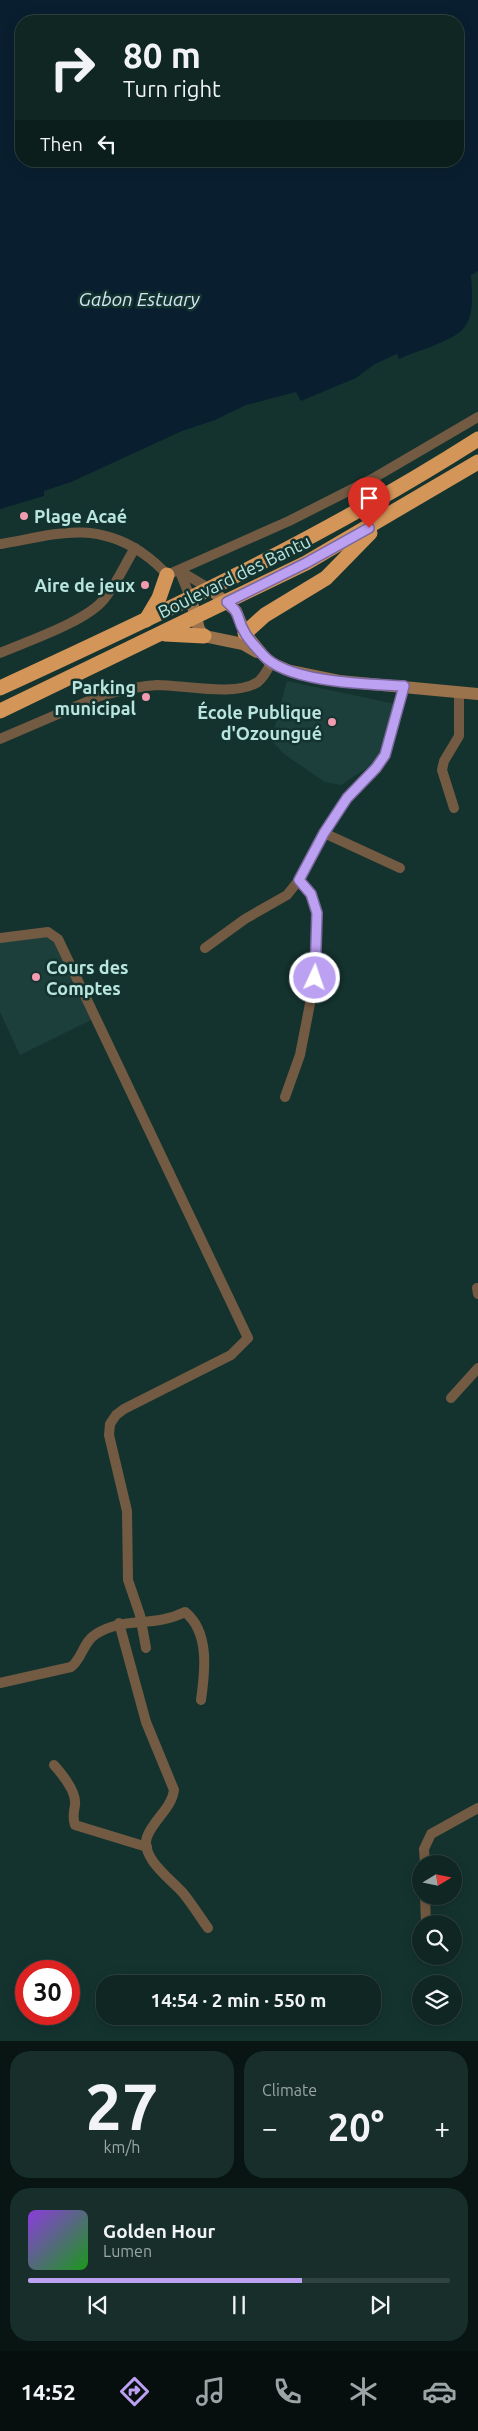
<!DOCTYPE html>
<meta charset="utf-8">
<style>
:root{--surface:#0f2623;--page:#182e2b;--text:#f1f3f6;--muted:#9ba5a6;--line:#2f4341;--accent:#bca0f2}
body{margin:0;font-family:Ubuntu,sans-serif;background:var(--page);color:var(--text);height:100vh;display:flex;flex-direction:column;font-size:19px;white-space:nowrap}
*{box-sizing:border-box;margin:0}
p{font-size:16px;color:var(--muted)}
.icon{flex:none;width:28px;height:28px;fill:none;stroke:currentColor;stroke-width:2;stroke-linecap:round;stroke-linejoin:round}
.map{position:relative;height:2041px;overflow:hidden}
.panel{display:flex;flex-direction:column;gap:10px;padding:10px;background:#081513;flex:1}
.panel>*{flex:none}
.banner{position:absolute;left:15px;top:15px;width:449px;height:152px;border-radius:20px;box-shadow:0 2px 12px #0003,0 0 0 1px var(--line);background:#0f2623;color:var(--text);overflow:hidden}
.needle{width:32px;rotate:80deg}
.controls{position:absolute;left:412px;top:1855px;display:grid;gap:10px}
.controls a{display:grid;place-items:center;width:50px;height:50px;border-radius:50%;background:var(--surface);box-shadow:0 2px 12px #0003,0 0 0 1px var(--line);font-size:25px}
.speed{position:absolute;left:15px;top:1960px;display:flex;gap:10px;font-size:25px;font-weight:700;text-align:center}
.speed>*{display:grid;place-content:center;width:65px;height:65px;border-radius:50%;background:var(--surface);box-shadow:0 2px 12px #0003,0 0 0 1px var(--line);line-height:1}
.speed .limit{border:8px solid #d22;background:#fff;color:#111}
.pin{position:absolute;display:grid;place-items:center;width:42px;height:42px;color:#fff;margin:-51px -21px;border-radius:50% 50% 50% 0;rotate:-45deg;box-shadow:0 0 5px #0007}
.pin .icon{rotate:45deg}
.me{position:absolute;width:55px;margin:-28px;rotate:3deg;stroke-linejoin:round;filter:drop-shadow(0 0 4px #0008)}
.turn{display:flex;align-items:center;gap:18px;height:105px;padding:0 25px;font-size:22px}
.turn .icon{width:65px;height:65px;stroke-width:2.5}
.turn b{display:block;font-size:35px;line-height:42px}
.then{display:flex;align-items:center;height:48px;padding:0 25px;background:#0003;gap:10px;font-size:19px}
.big{font-size:38px;font-weight:700;line-height:1.1}
.panel .tile{flex:1;display:flex;flex-direction:column;justify-content:center;gap:8px;min-width:0;padding:0 18px;border-radius:20px;background:var(--page)}
.panel .dial{align-items:center;gap:0}
.dial b{font-size:65px;line-height:1}
.song{display:flex;align-items:center;gap:15px}
.cover{width:60px;height:60px;border-radius:8px;background:linear-gradient(135deg,hsl(270 70% 55%),hsl(120 70% 35%))}
.played{height:5px;border-radius:2px;background:linear-gradient(90deg,var(--accent) 65%,var(--line) 65%)}
.keys{display:flex;justify-content:space-around;direction:ltr}
.heat{display:flex;justify-content:space-between;align-items:center;font-size:28px;direction:ltr}
.panel .tiles{flex:1;display:grid;gap:10px;grid-template-columns:1fr 1fr}
.tile:last-child{grid-column:span 2}
.trip{position:absolute;left:96px;top:1975px;width:285px;height:50px;border-radius:20px;background:var(--surface);box-shadow:0 2px 12px #0003,0 0 0 1px var(--line);font-weight:700;line-height:50px;text-align:center}
.dock{display:flex;height:80px;justify-content:space-around;align-items:center;background:#060f0e;color:var(--muted)}
.dock .icon{width:35px;height:35px}
.dock .on{color:var(--accent)}
.dock b{font-size:22px;color:var(--text)}
.map>svg:first-child{display:block}
.built{fill:#1c3f3b}
.water{fill:#091f30;fill-rule:evenodd}
.lines{fill:none;stroke-linecap:round;stroke-linejoin:round}
.street{stroke:#735a42;stroke-width:10}
.secondary{stroke:#9a724c;stroke-width:12}
.highway{stroke:#d39558;stroke-width:15}
.route-casing{stroke:#7a689d;stroke-width:12}
.route{stroke:#bca0f2;stroke-width:9}
.poi-dot{fill:#f29aaf;stroke:#14332f;stroke-width:2}
.labels{text-anchor:middle;dominant-baseline:central;stroke-width:5;stroke-linejoin:round;paint-order:stroke}
.poi-label{font-size:18px;font-weight:bold;fill:#b8e5de;stroke:#14332f;text-anchor:end}
.street-label{font-size:18px;fill:#b8e5de;stroke:#14332f}
.water-label{font-size:19px;font-style:italic;fill:#d4e5f4;stroke:#14332f}
</style>
<div class="map">
<svg width="478" height="2041" viewBox="0 0 478 2041">
<rect width="100%" height="100%" fill="#14332f"/>
<g class="built">
<polygon points="287,681 395,704 376,762 341,785 325,782 284,754 271,740"/>
<polygon points="51,934 93,1019 20,1055 0,1012 0,942"/>
</g>
<path class="water" d="M 0,0 L 478,0 L 478,271 L 471,275 C 472,290 475,317 463,329 C 451,342 416,351 399,359 L 397,354 L 375,364 L 356,378 L 301,401 L 296,392 L 246,405 L 215,420 L 182,431 L 71,482 L 44,491 L 44,496 L 0,509 ZM 21,21 L 458,21 L 458,161 L 21,161 Z"/>
<g class="lines">
<g class="street">
<path d="M 1,544 C 54,535 92,520 141,552 C 151,559 159,565 167,575 L 289,521 L 372,479 L 478,417"/>
<polyline points="180,571 210,589"/>
<polyline points="180,572 191,599"/>
<path d="M 0,653 C 28,641 88,621 105,598 C 117,583 125,564 135,548"/>
<path d="M 0,739 L 100,696 C 119,691 138,686 157,685 C 185,685 235,697 258,682 C 264,677 268,669 271,663"/>
<polyline points="454,808 442,770 444,761 459,736 459,692"/>
<polyline points="324,833 400,868"/>
<polyline points="0,938 48,932 58,939 248,1338 231,1355 124,1409 116,1415 110,1424 109,1435 127,1511 128,1580 140,1615 146,1648"/>
<polyline points="205,948 245,919 287,895 299,880 324,833 347,798 376,768 385,755 404,687"/>
<polyline points="285,1097 300,1055 315,978 317,913 311,894 299,880"/>
<polyline points="477,1288 478,1294"/>
<polyline points="451,1398 478,1368"/>
<path d="M 119,1623 L 146,1722 L 174,1790 C 172,1808 153,1820 147,1837 C 140,1858 172,1880 183,1893 C 192,1904 200,1917 208,1928"/>
<path d="M 0,1683 L 71,1667 C 82,1659 83,1642 96,1634 C 124,1616 153,1628 185,1612 C 210,1632 205,1672 201,1700"/>
<path d="M 54,1765 C 62,1774 77,1792 75,1805 C 74,1812 72,1817 75,1825 L 147,1847"/>
<polyline points="425,1864 424,1849 431,1834 478,1808"/>
<polyline points="425,1896 426,1924"/>
<polyline points="426,1956 426,1958"/>
</g>
<g class="secondary">
<polyline points="210,589 236,611 245,633 263,655 271,663 290,671 339,681 478,694"/>
<polyline points="191,599 199,629 204,636 243,644 257,652"/>
</g>
<g class="highway">
<polyline points="146,620 159,598 167,575"/>
<polyline points="245,633 265,615 326,578 370,533"/>
<polyline points="165,634 204,636"/>
<path d="M 0,688 C 163,613 326,536 478,439"/>
<polyline points="0,711 306,563 478,462"/>
</g>
</g>
<g class="lines">
<defs>
<path id="route" d="M 315,978 L 317,913 L 311,894 L 299,880 L 324,833 L 347,798 L 376,768 L 385,755 L 404,686 C 368,684 288,683 263,655 C 257,648 248,640 244,631 C 236,618 242,615 227,602 L 306,563 L 369,528"/>
</defs>
<use href="#route" class="route-casing"/>
<use href="#route" class="route"/>
</g>
<g class="poi-dot">
<circle cx="24" cy="516" r="5"/>
<circle cx="145" cy="585" r="5"/>
<circle cx="146" cy="697" r="5"/>
<circle cx="332" cy="722" r="5"/>
<circle cx="36" cy="977" r="5"/>
</g>
<g class="labels">
<g class="poi-label">
<text x="34" y="516" text-anchor="start">Plage Acaé</text>
<text x="135" y="585">Aire de jeux</text>
<text x="136" y="687">Parking<tspan x="136" dy="21">municipal</tspan></text>
<text x="322" y="712">École Publique<tspan x="322" dy="21">d'Ozoungué</tspan></text>
<text x="46" y="967" text-anchor="start">Cours des<tspan x="46" dy="21">Comptes</tspan></text>
</g>
<g class="street-label">
<text transform="translate(234 576) rotate(-26)">Boulevard des Bantu</text>
</g>
<g class="water-label">
<text x="139" y="299">Gabon Estuary</text>
</g>
</g>
</svg>
<div class="controls">
<a><svg class="needle" viewBox="-14 -14 28 28"><path d="M0-13l5 13h-10z" fill="#e53935"/><path d="M0 13l5-13h-10z" fill="#9ba5a6"/></svg></a>
<a><svg class="icon" aria-label="search" viewBox="0 0 24 24"><circle cx="10" cy="10" r="6"/><path d="M15 15l6 6"/></svg></a>
<a><svg class="icon" aria-label="layers" viewBox="0 0 24 24"><path d="M12 4l9 5-9 5-9-5zM3 14l9 5 9-5"/></svg></a>
</div>
<div class="speed"><div class="limit">30</div></div>
<div class="pin" style="left:369px;top:528px;background:#d93025"><svg class="icon" aria-label="arrive" viewBox="0 0 24 24"><path d="M6 21V4h12l-3 4 3 4H6"/></svg></div>
<svg class="me" style="left:315px;top:978px" viewBox="-20 -20 40 40"><circle r="17" fill="#bca0f2" stroke="#fff" stroke-width="3"/><path d="M0-11L8 9 0 5-8 9z" fill="#fff"/></svg>
<div class="trip">14:54 · 2 min · 550 m</div>
<div class="banner">
<div class="turn"><svg class="icon" aria-label="right" viewBox="0 0 24 24"><path d="M7 20v-9h11M14 6l5 5-5 5"/></svg><div><b>80 m</b>Turn right</div></div>
<div class="then">Then<svg class="icon" aria-label="left" viewBox="0 0 24 24"><path d="M17 20v-9H6M10 6l-5 5 5 5"/></svg></div>
</div>
</div>
<section class="panel">
<div class="tiles">
<div class="tile dial"><b>27</b><p>km/h</p></div>
<div class="tile"><p>Climate</p>
<div class="heat"><a>−</a><b class="big">20°</b><a>+</a></div>
</div>
<div class="tile">
<div class="song"><i class="cover"></i><div><b>Golden Hour</b><p>Lumen</p></div></div>
<div class="played"></div>
<div class="keys"><svg class="icon" aria-label="previous" viewBox="0 0 24 24"><path d="M18 5L8 12l10 7zM5 5v14"/></svg><svg class="icon" aria-label="pause" viewBox="0 0 24 24"><path d="M8 5v14M16 5v14"/></svg><svg class="icon" aria-label="next" viewBox="0 0 24 24"><path d="M6 5l10 7-10 7zM19 5v14"/></svg></div>
</div>
</div>
</section>
<nav class="dock">
<b>14:52</b>
<svg class="icon on" aria-label="directions" viewBox="0 0 24 24"><path d="M12 3l9 9-9 9-9-9zM9 14v-3h6M13 9l2 2-2 2"/></svg>
<svg class="icon" aria-label="music" viewBox="0 0 24 24"><path d="M9 18V5l10-2v13"/><circle cx="6" cy="18" r="3"/><circle cx="16" cy="16" r="3"/></svg>
<svg class="icon" aria-label="phone" viewBox="0 0 24 24"><path d="M5 4h4l2 5-3 2q2 4 5 5l2-3 5 2v4C11 20 4 13 5 4z"/></svg>
<svg class="icon" aria-label="climate" viewBox="0 0 24 24"><path d="M12 3v18M4 7l16 10M4 17L20 7"/></svg>
<svg class="icon" aria-label="car" viewBox="0 0 24 24"><path d="M5 17H2v-5l4-1 3-4h7l3 4 3 1v5h-3M9 17h6M6 11h13"/><circle cx="7" cy="17" r="2"/><circle cx="17" cy="17" r="2"/></svg>
</nav>
